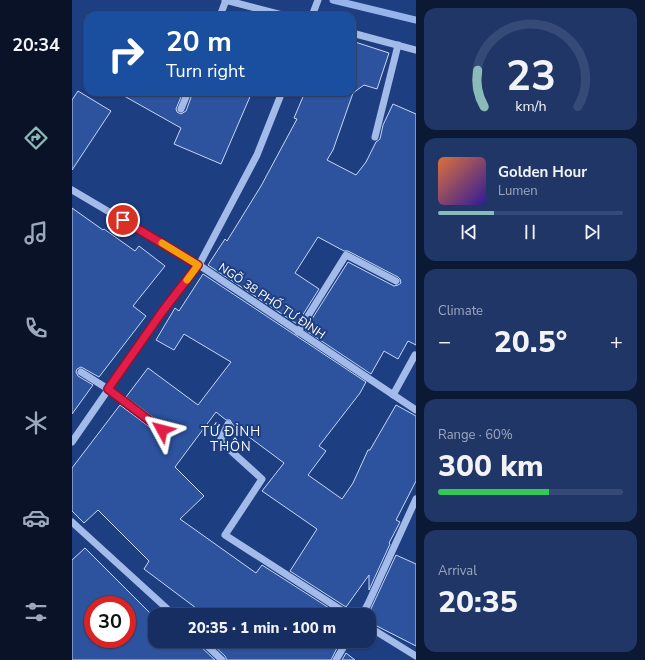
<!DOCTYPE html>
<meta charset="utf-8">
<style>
:root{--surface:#162e61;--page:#1f3667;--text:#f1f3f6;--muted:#9ea8bd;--line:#354a76;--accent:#8bbbb9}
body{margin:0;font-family:"Nunito Sans",sans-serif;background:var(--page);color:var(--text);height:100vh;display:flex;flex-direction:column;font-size:15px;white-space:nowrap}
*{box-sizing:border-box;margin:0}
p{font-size:13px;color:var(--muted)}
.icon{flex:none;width:22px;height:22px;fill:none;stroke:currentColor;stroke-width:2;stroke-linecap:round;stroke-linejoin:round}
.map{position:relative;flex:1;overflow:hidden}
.drawer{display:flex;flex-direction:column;gap:8px;padding:8px;background:#0c1935;width:229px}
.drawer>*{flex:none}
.hud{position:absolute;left:12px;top:12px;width:272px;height:84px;border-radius:12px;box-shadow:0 1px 3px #0004,0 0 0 1px var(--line);background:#1a4fa0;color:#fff;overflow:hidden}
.speed{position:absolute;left:12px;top:596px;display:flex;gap:8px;font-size:20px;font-weight:700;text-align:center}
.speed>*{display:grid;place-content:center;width:52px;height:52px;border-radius:50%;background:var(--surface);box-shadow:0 1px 3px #0004,0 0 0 1px var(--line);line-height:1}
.speed .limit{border:6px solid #d22;background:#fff;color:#111}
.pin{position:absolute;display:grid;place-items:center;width:34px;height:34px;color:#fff;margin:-17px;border:2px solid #fff;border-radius:50%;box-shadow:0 1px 4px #0007}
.me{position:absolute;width:44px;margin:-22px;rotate:308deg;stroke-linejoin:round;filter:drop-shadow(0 0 3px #0008)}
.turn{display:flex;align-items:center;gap:14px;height:84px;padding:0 16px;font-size:18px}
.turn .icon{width:52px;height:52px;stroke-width:2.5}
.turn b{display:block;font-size:28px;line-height:34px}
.big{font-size:30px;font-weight:800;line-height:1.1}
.drawer .widget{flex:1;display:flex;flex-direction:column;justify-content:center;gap:6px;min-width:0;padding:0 14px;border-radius:12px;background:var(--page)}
.drawer .dial{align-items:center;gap:0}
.dial svg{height:104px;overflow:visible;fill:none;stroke:var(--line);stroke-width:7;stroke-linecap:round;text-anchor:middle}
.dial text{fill:var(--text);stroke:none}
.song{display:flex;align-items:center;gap:12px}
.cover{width:48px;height:48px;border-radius:6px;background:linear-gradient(135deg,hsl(20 70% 55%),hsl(250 70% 35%))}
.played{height:4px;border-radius:2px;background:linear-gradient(90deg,var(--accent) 30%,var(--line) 30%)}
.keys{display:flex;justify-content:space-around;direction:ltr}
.heat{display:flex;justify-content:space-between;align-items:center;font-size:22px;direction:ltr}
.charge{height:6px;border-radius:3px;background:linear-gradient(90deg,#34c759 60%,var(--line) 0)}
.trip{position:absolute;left:76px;top:608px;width:228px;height:40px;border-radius:12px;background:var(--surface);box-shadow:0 1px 3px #0004,0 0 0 1px var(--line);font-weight:800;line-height:40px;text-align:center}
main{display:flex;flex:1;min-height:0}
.menu{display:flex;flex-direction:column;width:72px;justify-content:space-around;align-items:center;background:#091227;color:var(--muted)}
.menu .icon{width:28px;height:28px}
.menu .current{color:var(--accent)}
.menu b{font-size:18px;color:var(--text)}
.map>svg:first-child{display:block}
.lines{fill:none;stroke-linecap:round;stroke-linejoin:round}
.stream{stroke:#96b4eb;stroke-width:7}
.building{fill:#2d539f;stroke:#c7d7f7;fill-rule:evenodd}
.minor{stroke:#a3bbe9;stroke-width:7}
.route-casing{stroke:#92132f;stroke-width:10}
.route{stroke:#e11d48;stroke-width:7}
.slow{stroke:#f59e0b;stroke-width:7}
.labels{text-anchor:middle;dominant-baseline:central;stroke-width:4;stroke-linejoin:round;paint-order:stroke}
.street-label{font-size:12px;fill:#fff;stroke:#1d3e81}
.neighbourhood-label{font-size:13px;letter-spacing:1px;fill:#fff;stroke:#1d3e81}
</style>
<main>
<nav class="menu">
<b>20:34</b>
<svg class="icon current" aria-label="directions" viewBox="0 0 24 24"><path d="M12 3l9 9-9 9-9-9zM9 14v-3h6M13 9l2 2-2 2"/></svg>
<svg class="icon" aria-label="music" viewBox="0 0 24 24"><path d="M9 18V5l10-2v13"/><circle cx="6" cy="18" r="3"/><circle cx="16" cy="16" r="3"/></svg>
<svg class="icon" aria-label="phone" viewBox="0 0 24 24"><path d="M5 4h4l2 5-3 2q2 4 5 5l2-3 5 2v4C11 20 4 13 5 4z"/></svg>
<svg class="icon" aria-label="climate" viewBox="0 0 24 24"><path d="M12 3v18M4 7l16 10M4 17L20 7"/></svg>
<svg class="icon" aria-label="car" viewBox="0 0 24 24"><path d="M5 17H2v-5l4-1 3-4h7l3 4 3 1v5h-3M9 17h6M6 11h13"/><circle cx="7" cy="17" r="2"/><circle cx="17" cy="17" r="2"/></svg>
<svg class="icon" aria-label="filters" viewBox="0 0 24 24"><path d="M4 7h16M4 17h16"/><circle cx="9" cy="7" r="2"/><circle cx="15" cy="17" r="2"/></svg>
</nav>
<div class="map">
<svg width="344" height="660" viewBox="0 0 344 660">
<rect width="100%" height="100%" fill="#1d3e81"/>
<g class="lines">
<polyline class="stream" points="261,0 344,20"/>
</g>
<g class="building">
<polygon points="280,41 317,53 305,89 292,85 281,93 261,150 255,160 284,175 294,162 304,142 308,139 311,125 321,104 344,114 344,345 336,341 326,359 312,351 299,374 233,330 276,262 322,286 326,285 329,283 328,279 326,277 276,251 272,251 246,237 223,273 247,289 225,324 136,265 153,239 155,241 189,186 225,119 222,118 233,92 280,92"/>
<polygon points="6,91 39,111 0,170 0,100"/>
<polygon points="45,92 111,92 104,109 105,112 109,114 114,111 121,92 180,92 149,164 102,144 109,128"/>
<polygon points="0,208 31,230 32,229 63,251 67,246 93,266 61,306 74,316 27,377 11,368 9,367 5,369 4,372 6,376 21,385 0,414"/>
<polygon points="131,274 294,382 288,393 247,446 254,451 236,475 270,499 281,483 296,450 298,450 324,405 344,416 344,481 324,520 328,522 317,543 318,544 297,590 297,575 274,607 218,571 245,529 190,491 212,463 161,425 158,420 154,420 144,412 103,467 132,496 108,519 184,573 190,565 268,615 131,615 132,614 72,569 77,561 26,510 12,523 0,511 0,468 48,405 87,434 92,435 94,433 95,428 93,426 54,397 76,368 126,405 159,362 112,334 102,350 84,340 103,308 107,311"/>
<path d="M 13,548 L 83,618 L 83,641 L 125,641 L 127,645 L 143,660 L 0,660 L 0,560 ZM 21,605 L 55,605 L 55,639 L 21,639 Z"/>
<polygon points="324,555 344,564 344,646 297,622 297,613"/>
<polygon points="137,641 260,641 266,646 259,660 155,660 153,656"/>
<polygon points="274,653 283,660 270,660"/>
</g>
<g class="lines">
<g class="minor">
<polyline points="153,0 214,16"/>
<polyline points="148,16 154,0"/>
<polyline points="240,16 246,0"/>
<polyline points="280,33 344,50"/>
<polyline points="109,109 116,92"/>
<polyline points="303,137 326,45"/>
<polyline points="0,190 127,265 344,410"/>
<polyline points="226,332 274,255 324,281"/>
<polyline points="9,372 36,389 90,430"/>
<polyline points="321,395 343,355"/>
<polyline points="156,424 148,441 190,479 153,535 277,615"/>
<polyline points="0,442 90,312 127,265 185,155 210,92"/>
<polyline points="0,522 102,615"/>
<polyline points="290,615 296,604 344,499"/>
<polyline points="297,627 344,656"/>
<polyline points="130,641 150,660"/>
<polyline points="264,660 275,641"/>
</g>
</g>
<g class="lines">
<defs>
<polyline id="route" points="51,220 126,265 90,312 36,389 90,430"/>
</defs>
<use href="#route" class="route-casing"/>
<use href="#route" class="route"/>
<polyline class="slow" points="90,243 126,265 115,280"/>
</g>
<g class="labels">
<g class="street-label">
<text transform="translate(200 301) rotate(34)">NGÕ 38 PHỐ TƯ ĐÌNH</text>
</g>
<g class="neighbourhood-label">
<text x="159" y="432">TỨ ĐỈNH<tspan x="159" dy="15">THÔN</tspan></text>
</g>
</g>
</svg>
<div class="speed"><div class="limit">30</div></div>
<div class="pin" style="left:51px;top:220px;background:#d93025"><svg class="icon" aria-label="arrive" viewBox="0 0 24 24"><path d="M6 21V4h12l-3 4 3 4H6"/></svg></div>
<svg class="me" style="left:90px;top:430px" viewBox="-20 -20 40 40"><path d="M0-17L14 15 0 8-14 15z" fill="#e11d48" stroke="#fff" stroke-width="4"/></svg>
<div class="trip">20:35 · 1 min · 100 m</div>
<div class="hud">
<div class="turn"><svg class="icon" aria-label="right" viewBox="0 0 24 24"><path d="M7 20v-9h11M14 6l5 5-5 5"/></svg><div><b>20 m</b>Turn right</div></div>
</div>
</div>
<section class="drawer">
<div class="widget dial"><svg viewBox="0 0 100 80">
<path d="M14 69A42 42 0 1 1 86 69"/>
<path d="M14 69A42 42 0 0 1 9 41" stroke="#8bbbb9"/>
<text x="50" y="56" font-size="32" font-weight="700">23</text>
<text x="50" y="72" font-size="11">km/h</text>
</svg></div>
<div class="widget">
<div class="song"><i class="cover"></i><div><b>Golden Hour</b><p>Lumen</p></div></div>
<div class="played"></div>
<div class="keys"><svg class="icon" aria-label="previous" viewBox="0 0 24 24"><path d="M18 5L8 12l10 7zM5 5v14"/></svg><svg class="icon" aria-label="pause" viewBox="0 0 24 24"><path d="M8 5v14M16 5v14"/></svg><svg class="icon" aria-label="next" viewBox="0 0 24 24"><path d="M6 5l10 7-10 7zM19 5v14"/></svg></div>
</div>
<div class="widget"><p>Climate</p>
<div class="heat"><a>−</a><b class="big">20.5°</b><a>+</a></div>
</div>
<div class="widget"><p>Range · 60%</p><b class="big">300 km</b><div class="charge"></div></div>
<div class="widget"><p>Arrival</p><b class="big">20:35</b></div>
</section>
</main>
